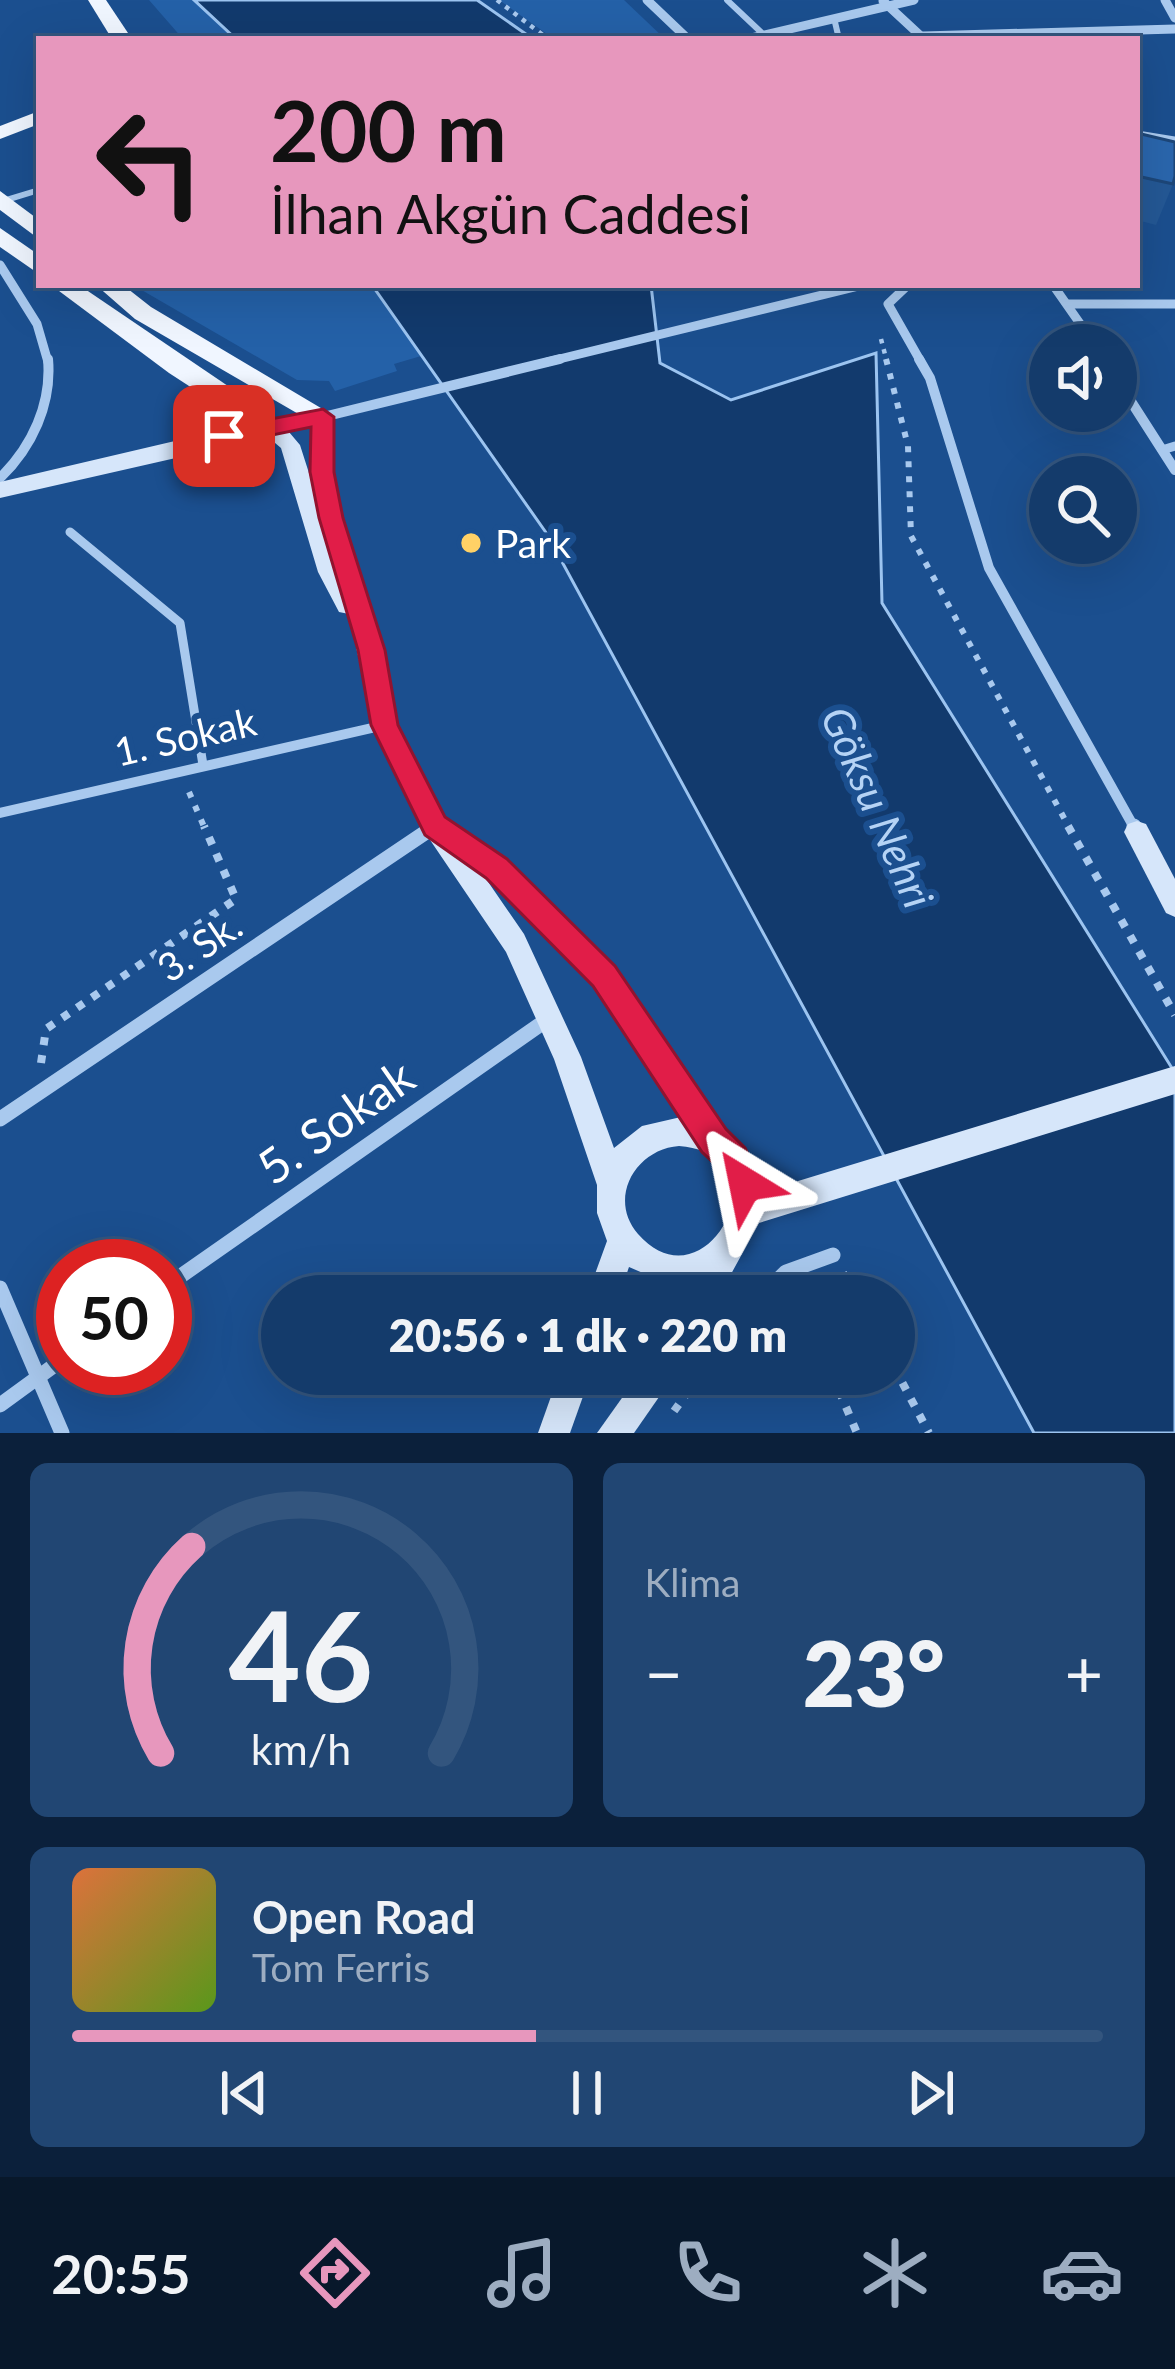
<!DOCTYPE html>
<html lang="tr">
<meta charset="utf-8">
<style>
:root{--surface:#143b6b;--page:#214673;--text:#f1f3f6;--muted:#9dadc1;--line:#33557e;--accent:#e797bd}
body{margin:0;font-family:Lato,sans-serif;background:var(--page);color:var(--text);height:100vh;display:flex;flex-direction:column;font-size:45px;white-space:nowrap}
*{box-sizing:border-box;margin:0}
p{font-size:39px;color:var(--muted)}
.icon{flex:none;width:66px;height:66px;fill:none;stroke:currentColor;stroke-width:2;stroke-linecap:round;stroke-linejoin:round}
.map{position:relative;height:1433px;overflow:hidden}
.details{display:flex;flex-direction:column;gap:30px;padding:30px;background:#0b203b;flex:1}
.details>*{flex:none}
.banner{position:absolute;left:36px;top:36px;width:1104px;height:252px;border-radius:0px;box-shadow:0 12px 48px #0002,0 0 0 3px var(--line);background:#e797bd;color:#111;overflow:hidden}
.fabs{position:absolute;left:1029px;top:324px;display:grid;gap:24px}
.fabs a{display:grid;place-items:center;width:108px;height:108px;border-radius:50%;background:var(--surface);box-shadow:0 12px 48px #0002,0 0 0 3px var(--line);font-size:60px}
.speed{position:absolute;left:36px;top:1239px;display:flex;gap:24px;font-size:60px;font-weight:700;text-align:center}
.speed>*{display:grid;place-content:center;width:156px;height:156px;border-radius:50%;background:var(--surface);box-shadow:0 12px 48px #0002,0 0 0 3px var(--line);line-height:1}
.speed .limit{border:18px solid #d22;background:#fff;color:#111}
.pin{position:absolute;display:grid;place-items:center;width:102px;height:102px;color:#fff;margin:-51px;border-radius:24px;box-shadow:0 6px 18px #0006}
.me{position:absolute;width:132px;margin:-66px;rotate:325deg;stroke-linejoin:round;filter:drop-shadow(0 0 9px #0008)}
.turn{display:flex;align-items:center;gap:42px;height:252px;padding:0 36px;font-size:54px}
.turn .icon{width:156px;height:156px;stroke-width:2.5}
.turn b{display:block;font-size:84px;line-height:102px}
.big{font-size:90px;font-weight:800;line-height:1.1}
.details .tile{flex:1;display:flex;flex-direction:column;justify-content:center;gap:18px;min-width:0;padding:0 42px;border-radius:18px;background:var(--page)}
.details .dial{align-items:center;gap:0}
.dial svg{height:312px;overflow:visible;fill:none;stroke:var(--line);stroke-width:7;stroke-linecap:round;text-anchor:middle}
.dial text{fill:var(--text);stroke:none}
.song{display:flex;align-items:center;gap:36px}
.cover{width:144px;height:144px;border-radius:18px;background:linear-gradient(135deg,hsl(20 70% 55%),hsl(90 70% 35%))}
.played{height:12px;border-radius:6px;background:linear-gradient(90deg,var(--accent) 45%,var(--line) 45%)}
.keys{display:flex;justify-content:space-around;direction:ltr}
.heat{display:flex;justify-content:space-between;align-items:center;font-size:66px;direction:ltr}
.details .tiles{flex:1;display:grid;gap:30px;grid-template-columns:1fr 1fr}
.tile:last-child{grid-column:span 2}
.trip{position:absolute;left:261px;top:1275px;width:654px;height:120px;border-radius:60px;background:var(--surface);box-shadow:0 12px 48px #0002,0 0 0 3px var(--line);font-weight:800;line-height:120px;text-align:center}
.tabs{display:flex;height:192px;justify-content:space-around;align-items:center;background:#08182b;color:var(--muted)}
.tabs .icon{width:84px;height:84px}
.tabs .on{color:var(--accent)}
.tabs b{font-size:54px;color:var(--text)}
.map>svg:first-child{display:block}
.green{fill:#2461a8}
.water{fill:#123a6d;stroke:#9cc4f0;stroke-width:3}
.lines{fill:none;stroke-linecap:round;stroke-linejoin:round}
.path-far2{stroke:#a9c9ee;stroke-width:4.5;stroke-dasharray:4.5 6;stroke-linecap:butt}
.path-far1{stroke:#a9c9ee;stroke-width:6;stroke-dasharray:6 9;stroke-linecap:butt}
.path{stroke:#a9c9ee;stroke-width:8;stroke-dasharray:8 10;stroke-linecap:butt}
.lane-far1{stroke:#a9c9ee;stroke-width:6}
.lane{stroke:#a9c9ee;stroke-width:9}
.street-far2{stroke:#a9c9ee;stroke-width:9}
.street-far1{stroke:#a9c9ee;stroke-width:10}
.street{stroke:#a9c9ee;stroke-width:15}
.secondary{fill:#d6e6fa;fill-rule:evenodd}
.primary{fill:#f0f6ff;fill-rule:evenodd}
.wall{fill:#245895}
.building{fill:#2a66ad;stroke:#1d4779;stroke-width:3}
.route{fill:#e11d48;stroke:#92132f;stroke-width:3}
.poi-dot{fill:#ffd166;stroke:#1b4f8f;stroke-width:4.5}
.labels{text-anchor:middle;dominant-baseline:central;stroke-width:12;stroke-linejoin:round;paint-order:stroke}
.poi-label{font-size:39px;fill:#fff;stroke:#1b4f8f;text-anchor:start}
.street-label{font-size:39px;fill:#fff;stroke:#1b4f8f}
.water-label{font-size:42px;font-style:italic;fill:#b5d3f5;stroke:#1b4f8f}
.near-street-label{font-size:48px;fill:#fff;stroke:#1b4f8f}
</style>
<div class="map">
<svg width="1175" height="1433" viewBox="0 0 1175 1433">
<rect width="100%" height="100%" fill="#1b4f8f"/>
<g class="green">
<polygon points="149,0 194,0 236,39 183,39"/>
<polygon points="499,0 624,0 665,39 554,39"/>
<polygon points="133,285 372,285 421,356 394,364 397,371 335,391 329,381 297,380"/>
</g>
<g class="water">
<polygon points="194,0 477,0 533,39 236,39"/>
<polygon points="372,285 651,285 660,363 731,400 876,353 882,603 1175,1073 1175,1433 1034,1433 547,534"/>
</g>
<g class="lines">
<g class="path-far2">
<polyline points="497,0 548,39"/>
<polyline points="881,339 887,362"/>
</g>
<g class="path-far1">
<polyline points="886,359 908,446 911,536 1070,829"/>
<polyline points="189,792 205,829"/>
</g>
<g class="path">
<polyline points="1068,826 1175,1015"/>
<polyline points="41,1063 46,1029 236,899 204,826"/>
<polyline points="843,1273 856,1296"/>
<polyline points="894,1367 929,1433"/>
<polyline points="832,1374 857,1433"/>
<polyline points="674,1411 701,1374"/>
</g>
<g class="lane-far1">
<polyline points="727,0 764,35"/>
<polyline points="834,18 839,39"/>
<polyline points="0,202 39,190"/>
</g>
<g class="lane">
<polyline points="1162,450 1175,446"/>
<polyline points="70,532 180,623 203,765"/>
</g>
<g class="street-far2">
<polyline points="647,0 688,39"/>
<polyline points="1165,0 1175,18"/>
<polyline points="883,1 924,39"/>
<polyline points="923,36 1175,29"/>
<polyline points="747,39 914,0"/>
<polyline points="1137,135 1175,141"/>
<polyline points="0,265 37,324 48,362"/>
<polyline points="908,285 888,304 921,362"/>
<polyline points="1053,285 1095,345"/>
<polyline points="1069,304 1175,304"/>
<polyline points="547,362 863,285"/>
</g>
<g class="street-far1">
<polyline points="919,359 930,378 989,568 1135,829"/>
<polyline points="1116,378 1175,470"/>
<polyline points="323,417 560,359"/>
<path d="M 0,478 C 32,447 52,404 48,359"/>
<polyline points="0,813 385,725"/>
<polyline points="430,829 435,826"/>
</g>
<g class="street">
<polyline points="1134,826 1137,832"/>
<polyline points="0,1119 435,826"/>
<polyline points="165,1287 548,1019"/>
<polyline points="0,1288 62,1433"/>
<polyline points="761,1296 786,1272 833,1255"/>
<polyline points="0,1405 63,1359"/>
</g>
<g class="secondary">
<path d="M 323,410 L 333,417 L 332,471 L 342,518 L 383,650 L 397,725 L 444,818 L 505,860 L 614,967 L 724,1131 L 746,1151 L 762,1192 L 1175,1066 L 1175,1094 L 759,1223 L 719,1296 L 686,1296 L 692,1283 L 666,1283 L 629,1267 L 619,1296 L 587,1296 L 607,1241 L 597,1213 L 597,1185 L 554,1059 L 506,952 L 426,834 L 373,725 L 349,614 L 339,612 L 318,572 L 281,448 L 268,437 L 0,498 L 0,482 L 269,419 ZM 313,426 L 312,471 L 316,495 L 300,445 L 289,432 ZM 482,873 L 594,985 L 681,1117 L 642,1126 L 614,1148 L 581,1057 L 524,934 ZM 679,1146 C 789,1154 706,1312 638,1234 C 607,1198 636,1149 679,1146 Z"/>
<polygon points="1137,821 1146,824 1175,879 1175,917 1166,913 1124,832 1128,824"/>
<polygon points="559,1374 591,1374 570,1433 538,1433"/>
<polygon points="639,1374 675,1374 634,1433 597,1433"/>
</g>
<g class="primary">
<polygon points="88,0 106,0 132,39 112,39"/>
<polygon points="39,111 39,124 0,139 0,126"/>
<polygon points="0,191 39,220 39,239 0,210"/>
<polygon points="0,228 39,255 39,274 0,247"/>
<polygon points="51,285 79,285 278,420 282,426 278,432 260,432 169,373"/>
<polygon points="96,285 123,285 151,307 336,417 332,423 314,423 135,319"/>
</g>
</g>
<polygon class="wall" points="1137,133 1173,184 1156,225 1137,220"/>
<polygon class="building" points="1137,133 1175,142 1175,176 1173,184 1137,176"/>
<polygon class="route" points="323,409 334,417 334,472 343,518 385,650 398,725 445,817 507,859 615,966 726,1129 745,1148 762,1184 757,1196 745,1201 733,1196 722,1171 702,1152 593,986 486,878 425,835 371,725 358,650 319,518 310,472 311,427 224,445 213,436 224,428"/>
<circle class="poi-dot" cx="471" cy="543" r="12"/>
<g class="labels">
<g class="poi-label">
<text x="495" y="543">Park</text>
</g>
<g class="street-label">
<text transform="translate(185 736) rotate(-13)">1. Sokak</text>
<text transform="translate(199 946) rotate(-34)">3. Sk.</text>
</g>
<g class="water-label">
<text transform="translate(878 807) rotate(66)">Göksu Nehri</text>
</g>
<g class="near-street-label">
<text transform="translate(335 1121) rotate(-35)">5. Sokak</text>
</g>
</g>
</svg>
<div class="fabs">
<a><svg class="icon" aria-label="sound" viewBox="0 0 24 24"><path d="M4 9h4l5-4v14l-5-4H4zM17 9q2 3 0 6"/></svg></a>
<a><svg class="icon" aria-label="search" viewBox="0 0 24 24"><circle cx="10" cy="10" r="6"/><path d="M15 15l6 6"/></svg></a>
</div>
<div class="speed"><div class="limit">50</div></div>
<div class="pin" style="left:224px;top:436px;background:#d93025"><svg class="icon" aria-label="arrive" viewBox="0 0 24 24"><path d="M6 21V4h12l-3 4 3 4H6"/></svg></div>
<svg class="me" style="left:745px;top:1184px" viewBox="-20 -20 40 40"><path d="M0-17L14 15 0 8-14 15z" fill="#e11d48" stroke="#fff" stroke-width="4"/></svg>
<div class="trip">20:56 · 1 dk · 220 m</div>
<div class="banner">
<div class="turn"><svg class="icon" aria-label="left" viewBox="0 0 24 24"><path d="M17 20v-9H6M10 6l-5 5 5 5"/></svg><div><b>200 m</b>İlhan Akgün Caddesi</div></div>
</div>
</div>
<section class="details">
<div class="tiles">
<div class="tile dial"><svg viewBox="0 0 100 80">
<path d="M14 69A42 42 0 1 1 86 69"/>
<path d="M14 69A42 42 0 0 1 22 16" stroke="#e797bd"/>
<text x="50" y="56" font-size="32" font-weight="700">46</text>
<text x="50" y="72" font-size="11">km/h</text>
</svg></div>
<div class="tile"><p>Klima</p>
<div class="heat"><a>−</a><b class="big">23°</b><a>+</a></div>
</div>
<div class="tile">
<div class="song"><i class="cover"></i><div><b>Open Road</b><p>Tom Ferris</p></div></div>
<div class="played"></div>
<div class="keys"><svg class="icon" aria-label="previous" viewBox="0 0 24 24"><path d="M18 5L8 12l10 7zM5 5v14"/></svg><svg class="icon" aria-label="pause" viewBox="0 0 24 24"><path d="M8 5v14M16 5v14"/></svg><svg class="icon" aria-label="next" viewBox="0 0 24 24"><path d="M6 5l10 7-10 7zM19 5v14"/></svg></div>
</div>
</div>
</section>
<nav class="tabs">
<b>20:55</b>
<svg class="icon on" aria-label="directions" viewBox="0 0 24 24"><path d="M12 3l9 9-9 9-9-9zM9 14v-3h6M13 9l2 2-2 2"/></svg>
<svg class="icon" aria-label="music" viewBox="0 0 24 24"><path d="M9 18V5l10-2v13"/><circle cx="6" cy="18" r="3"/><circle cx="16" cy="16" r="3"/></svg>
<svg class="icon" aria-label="phone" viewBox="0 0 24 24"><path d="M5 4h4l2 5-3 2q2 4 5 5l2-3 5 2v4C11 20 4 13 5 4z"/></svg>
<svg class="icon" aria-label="climate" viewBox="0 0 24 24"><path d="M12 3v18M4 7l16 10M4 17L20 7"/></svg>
<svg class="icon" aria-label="car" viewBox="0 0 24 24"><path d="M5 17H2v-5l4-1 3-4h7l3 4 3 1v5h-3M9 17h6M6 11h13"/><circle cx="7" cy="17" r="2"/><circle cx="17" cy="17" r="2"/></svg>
</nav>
